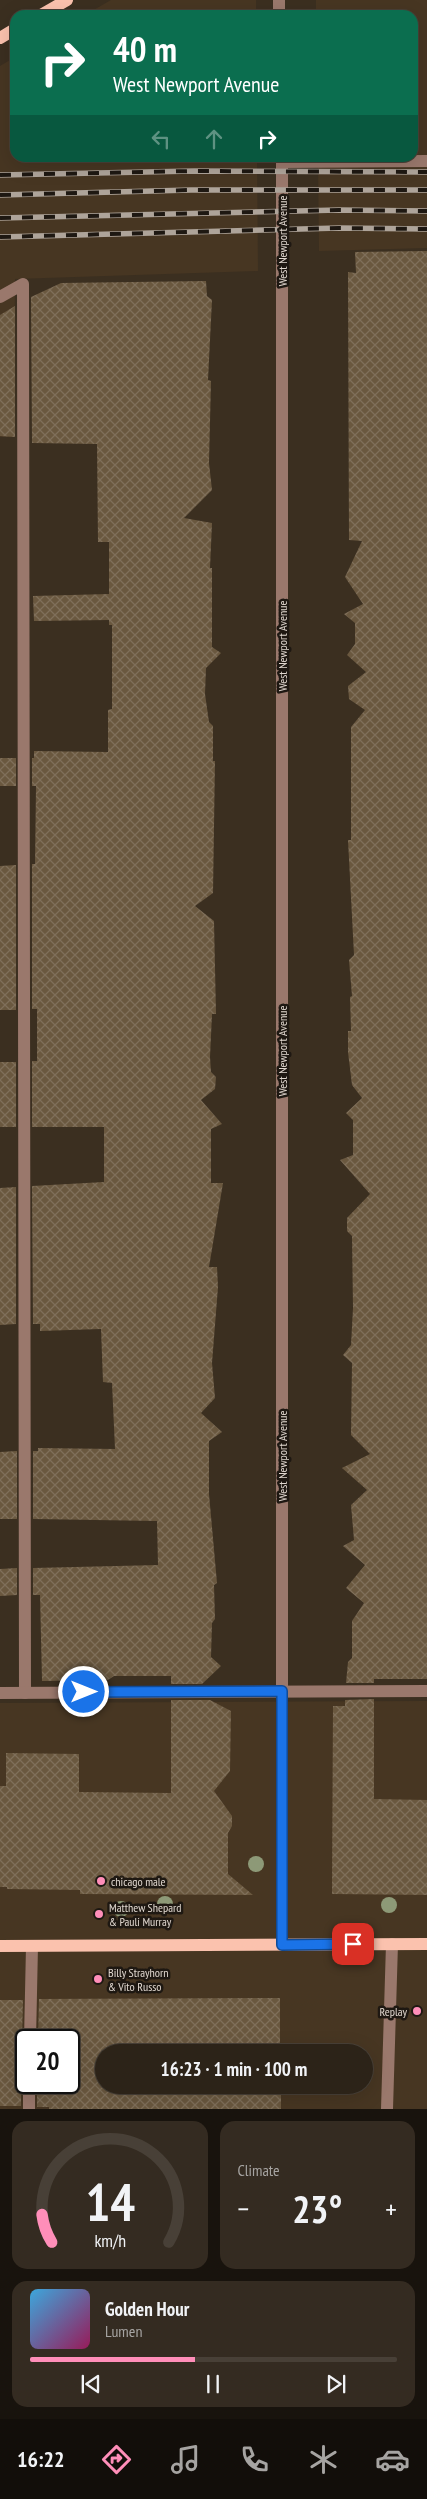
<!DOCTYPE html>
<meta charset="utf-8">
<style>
:root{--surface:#2c2318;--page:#342b21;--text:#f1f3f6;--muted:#a6a4a2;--line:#484037;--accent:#ff8eb9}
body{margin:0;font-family:"PT Sans Narrow",sans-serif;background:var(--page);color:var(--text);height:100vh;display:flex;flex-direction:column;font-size:19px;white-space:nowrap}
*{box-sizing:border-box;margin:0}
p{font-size:16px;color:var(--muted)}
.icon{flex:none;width:28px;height:28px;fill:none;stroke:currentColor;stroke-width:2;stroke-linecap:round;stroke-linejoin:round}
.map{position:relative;height:2109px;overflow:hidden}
.drawer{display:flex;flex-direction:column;gap:12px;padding:12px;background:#18130d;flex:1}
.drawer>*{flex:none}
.guide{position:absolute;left:10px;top:10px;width:408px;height:152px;border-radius:15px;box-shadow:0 5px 20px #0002,0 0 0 1px var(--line);background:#0b6e4f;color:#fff;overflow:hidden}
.speed{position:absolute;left:15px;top:2029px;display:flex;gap:10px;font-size:25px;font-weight:700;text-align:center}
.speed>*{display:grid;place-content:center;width:65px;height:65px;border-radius:50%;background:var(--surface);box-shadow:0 5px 20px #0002,0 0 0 1px var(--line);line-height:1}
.speed .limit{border:2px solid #111;border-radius:8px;background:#fff;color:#111}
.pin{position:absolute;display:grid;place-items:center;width:42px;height:42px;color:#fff;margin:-21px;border-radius:10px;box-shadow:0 2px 8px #0006}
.me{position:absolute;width:55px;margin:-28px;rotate:90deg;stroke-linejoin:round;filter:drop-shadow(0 0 4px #0008)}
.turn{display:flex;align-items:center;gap:18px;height:105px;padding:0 20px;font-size:22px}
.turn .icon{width:65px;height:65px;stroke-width:2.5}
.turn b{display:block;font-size:35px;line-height:42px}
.lanes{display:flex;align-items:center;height:48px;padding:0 20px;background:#0003;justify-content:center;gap:25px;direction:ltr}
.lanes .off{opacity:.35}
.big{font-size:38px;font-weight:700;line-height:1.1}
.drawer .tile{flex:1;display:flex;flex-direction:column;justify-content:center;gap:8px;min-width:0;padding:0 18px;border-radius:15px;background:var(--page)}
.drawer .dial{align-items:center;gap:0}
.dial svg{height:130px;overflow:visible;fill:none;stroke:var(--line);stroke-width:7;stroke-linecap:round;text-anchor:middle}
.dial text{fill:var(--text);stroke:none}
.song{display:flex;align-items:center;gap:15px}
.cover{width:60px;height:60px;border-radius:8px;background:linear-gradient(135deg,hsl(200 70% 55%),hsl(330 70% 35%))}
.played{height:5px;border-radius:2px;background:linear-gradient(90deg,var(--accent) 45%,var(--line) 45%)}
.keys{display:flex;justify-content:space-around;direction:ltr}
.heat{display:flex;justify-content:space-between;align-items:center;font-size:28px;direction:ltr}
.drawer .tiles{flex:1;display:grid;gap:12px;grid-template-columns:1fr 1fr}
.tile:last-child{grid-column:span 2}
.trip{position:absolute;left:95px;top:2044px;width:278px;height:50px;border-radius:25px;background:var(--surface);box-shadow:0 5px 20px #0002,0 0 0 1px var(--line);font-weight:700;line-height:50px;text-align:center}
.dock{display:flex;height:80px;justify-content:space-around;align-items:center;background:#120e0a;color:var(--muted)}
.dock .icon{width:35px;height:35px}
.dock .selected{color:var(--accent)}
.dock b{font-size:22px;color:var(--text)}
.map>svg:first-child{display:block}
.built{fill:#473622;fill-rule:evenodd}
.building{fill:url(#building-cross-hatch)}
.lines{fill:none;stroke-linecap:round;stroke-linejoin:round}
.minor{stroke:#9a786c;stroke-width:12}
.major{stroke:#fbc2ae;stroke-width:12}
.rail-casing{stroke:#aea49a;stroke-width:5.5}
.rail{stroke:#1e1812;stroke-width:4;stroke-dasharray:11;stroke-linecap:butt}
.tree{fill:#8d9977}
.route-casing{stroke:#114b97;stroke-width:12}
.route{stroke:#1a73e8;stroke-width:9}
.poi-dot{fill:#ff8eb9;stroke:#1e1812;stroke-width:2}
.labels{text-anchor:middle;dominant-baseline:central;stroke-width:5;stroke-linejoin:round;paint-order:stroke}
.street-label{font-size:12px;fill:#e0d7cf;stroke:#1e1812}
.poi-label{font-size:12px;fill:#e0d7cf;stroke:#1e1812;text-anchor:start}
</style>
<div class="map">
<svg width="427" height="2109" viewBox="0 0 427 2109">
<defs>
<pattern id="building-cross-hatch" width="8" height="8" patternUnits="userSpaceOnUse" patternTransform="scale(1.25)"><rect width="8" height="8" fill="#6a583f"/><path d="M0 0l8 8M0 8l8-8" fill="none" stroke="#7f6f5a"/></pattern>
</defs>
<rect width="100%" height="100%" fill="#3b2f20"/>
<g class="built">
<polygon points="111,0 256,0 256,15 85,15"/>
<polygon points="316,0 427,0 427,248 319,251 318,158 412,158 412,15 316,15"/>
<polygon points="15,57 15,158 257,158 258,271 15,279 14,437 0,437 0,66"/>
<path d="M 427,1701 L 427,2109 L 0,2109 L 0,1703 ZM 26,2040 L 69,2040 L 69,2082 L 26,2082 ZM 104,2052 L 364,2052 L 364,2085 L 104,2085 Z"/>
</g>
<g class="building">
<polygon points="427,251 427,1679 374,1679 374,1683 346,1683 348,1662 352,1658 352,1621 364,1603 346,1588 365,1565 343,1546 354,1540 351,1505 367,1490 342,1468 370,1454 351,1435 352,1363 343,1355 351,1345 353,1308 352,1236 347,1231 347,1218 370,1194 340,1160 353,1155 353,1120 346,1113 362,1098 352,1085 348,1052 348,1031 351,1031 350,997 352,996 349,960 354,955 348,840 351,840 351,727 365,710 349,699 348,686 366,672 347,655 355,644 355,623 344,614 363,604 345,577 362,541 349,540 348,272 356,273 355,252"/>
<polygon points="206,281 207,296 212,300 208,380 211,381 209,463 212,490 184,518 212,523 210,568 212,568 212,647 221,653 206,668 205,694 209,722 213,726 213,761 215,761 213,893 195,906 214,921 216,1014 212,1014 210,1057 211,1072 216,1077 215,1089 201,1100 222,1124 211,1129 211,1183 223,1183 209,1267 217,1267 218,1287 212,1363 215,1398 201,1413 222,1432 209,1441 209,1494 217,1583 214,1585 215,1619 212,1623 211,1657 221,1666 202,1684 171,1684 171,1676 114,1676 108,1680 42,1681 40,1595 33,1595 33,1568 158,1565 157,1521 33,1519 33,1451 38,1451 38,1448 115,1449 112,1383 103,1382 101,1329 40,1331 40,1324 33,1324 32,1186 104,1182 104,1127 32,1127 32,1061 37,1061 37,1009 32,1009 32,864 35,864 36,786 32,786 32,758 34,758 34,751 108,752 108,710 112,709 112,625 109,625 109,620 34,621 33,596 109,594 109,542 98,542 97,444 32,443 31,297 61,283"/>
<polygon points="15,306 15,437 0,436 0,315"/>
<rect x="0" y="758" width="16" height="28"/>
<polygon points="16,865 16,1010 0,1010 0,866"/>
<rect x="0" y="1062" width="16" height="65"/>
<polygon points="16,1187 16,1324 0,1325 0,1188"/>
<polygon points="17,1451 17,1519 0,1519 0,1452"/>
<polygon points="17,1568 17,1595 0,1596 0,1569"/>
<polygon points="374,1699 374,1799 427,1800 427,1895 332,1894 333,1706 345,1706 345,1700"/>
<polygon points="171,1700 210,1700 231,1711 230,1771 214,1791 232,1816 232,1826 228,1833 228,1874 253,1895 80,1894 80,1890 7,1889 7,1887 0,1887 0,1786 6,1786 6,1753 79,1754 79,1792 171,1793"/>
<polygon points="280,1998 280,2052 104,2052 104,2085 281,2085 281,2109 49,2109 49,2107 37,2107 37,2082 69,2082 69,2040 38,2040 39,1999"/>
<polygon points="0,2000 23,2000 22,2040 26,2047 26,2075 21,2082 21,2106 0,2106"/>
</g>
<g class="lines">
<g class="minor">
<polyline points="279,0 279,15"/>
<polyline points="282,158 282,1945"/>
<polyline points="282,162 427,161"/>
<polyline points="0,297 23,284 25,1693"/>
<polyline points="0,1693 427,1691"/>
<polyline points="30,2040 32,1946"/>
<polyline points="29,2109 29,2082"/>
<polyline points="387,2109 392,1944"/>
</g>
<g class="major">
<polyline points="41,15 67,0"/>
<polyline points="0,38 15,29"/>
<polyline points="0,1946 427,1944"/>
</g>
<defs>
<g id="rail">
<polyline points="0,175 194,171 427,172"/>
<polyline points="0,195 191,190 427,190"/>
<polyline points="0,218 339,210 427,211"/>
<polyline points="0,237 339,228 427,229"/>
</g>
</defs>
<use href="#rail" class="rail-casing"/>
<use href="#rail" class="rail"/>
</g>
<g class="tree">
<circle cx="256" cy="1864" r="8"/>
<circle cx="165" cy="1904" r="8"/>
<circle cx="389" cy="1905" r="8"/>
<circle cx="121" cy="1909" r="8"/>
</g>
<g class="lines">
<defs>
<polyline id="route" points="84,1692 282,1691 282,1945 353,1944"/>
</defs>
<use href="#route" class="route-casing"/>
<use href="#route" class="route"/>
</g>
<g class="poi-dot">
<circle cx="101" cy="1881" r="5"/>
<circle cx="99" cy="1914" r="5"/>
<circle cx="98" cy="1979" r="5"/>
<circle cx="417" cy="2011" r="5"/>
</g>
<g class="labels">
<g class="street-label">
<text transform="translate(282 241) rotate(-90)">West Newport Avenue</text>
<text transform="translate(282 646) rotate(-90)">West Newport Avenue</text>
<text transform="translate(282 1051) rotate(-90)">West Newport Avenue</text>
<text transform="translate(282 1456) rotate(-90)">West Newport Avenue</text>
</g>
<g class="poi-label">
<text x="111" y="1881">chicago male</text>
<text x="109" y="1907">Matthew Shepard<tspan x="109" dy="14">&amp; Pauli Murray</tspan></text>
<text x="108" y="1972">Billy Strayhorn<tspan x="108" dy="14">&amp; Vito Russo</tspan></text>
<text x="407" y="2011" text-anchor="end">Replay</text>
</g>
</g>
</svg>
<div class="speed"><div class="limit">20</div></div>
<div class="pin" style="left:353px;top:1944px;background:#d93025"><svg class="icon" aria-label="arrive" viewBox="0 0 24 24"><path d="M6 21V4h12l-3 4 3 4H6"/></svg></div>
<svg class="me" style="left:84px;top:1692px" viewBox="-20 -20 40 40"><circle r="17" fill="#1a73e8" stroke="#fff" stroke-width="3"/><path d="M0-11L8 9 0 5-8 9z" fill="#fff"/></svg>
<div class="trip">16:23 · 1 min · 100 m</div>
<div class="guide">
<div class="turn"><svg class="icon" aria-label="right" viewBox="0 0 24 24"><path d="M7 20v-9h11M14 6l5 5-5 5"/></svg><div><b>40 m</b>West Newport Avenue</div></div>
<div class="lanes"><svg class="icon off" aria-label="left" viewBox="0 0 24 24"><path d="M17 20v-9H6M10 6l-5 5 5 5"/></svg><svg class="icon off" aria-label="ahead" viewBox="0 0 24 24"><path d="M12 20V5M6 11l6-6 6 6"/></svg><svg class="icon" aria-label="right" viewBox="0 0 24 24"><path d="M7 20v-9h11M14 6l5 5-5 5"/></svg></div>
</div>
</div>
<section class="drawer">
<div class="tiles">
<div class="tile dial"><svg viewBox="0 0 100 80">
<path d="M14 69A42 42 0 1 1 86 69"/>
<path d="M14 69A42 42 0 0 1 8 52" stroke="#ff8eb9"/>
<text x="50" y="56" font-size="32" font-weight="700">14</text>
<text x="50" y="72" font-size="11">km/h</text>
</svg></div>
<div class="tile"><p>Climate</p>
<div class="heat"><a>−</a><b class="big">23°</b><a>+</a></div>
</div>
<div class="tile">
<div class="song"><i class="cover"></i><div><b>Golden Hour</b><p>Lumen</p></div></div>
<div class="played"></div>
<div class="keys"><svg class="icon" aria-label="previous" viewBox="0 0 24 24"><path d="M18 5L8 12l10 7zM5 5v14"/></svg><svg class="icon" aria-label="pause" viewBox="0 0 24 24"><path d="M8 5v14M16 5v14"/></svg><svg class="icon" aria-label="next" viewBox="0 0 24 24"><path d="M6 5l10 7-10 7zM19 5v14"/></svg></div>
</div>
</div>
</section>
<nav class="dock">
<b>16:22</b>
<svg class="icon selected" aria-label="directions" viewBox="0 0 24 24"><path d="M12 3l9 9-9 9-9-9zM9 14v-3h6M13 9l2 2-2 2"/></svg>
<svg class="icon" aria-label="music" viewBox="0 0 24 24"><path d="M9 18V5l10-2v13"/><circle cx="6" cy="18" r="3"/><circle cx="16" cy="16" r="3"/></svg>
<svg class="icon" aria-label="phone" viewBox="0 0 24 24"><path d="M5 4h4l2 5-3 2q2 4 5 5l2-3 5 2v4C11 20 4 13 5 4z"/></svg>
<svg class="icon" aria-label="climate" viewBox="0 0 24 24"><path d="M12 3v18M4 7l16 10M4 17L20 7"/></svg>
<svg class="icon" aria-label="car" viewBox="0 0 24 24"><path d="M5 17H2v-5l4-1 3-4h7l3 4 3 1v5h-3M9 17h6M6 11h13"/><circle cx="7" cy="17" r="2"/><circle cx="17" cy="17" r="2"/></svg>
</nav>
